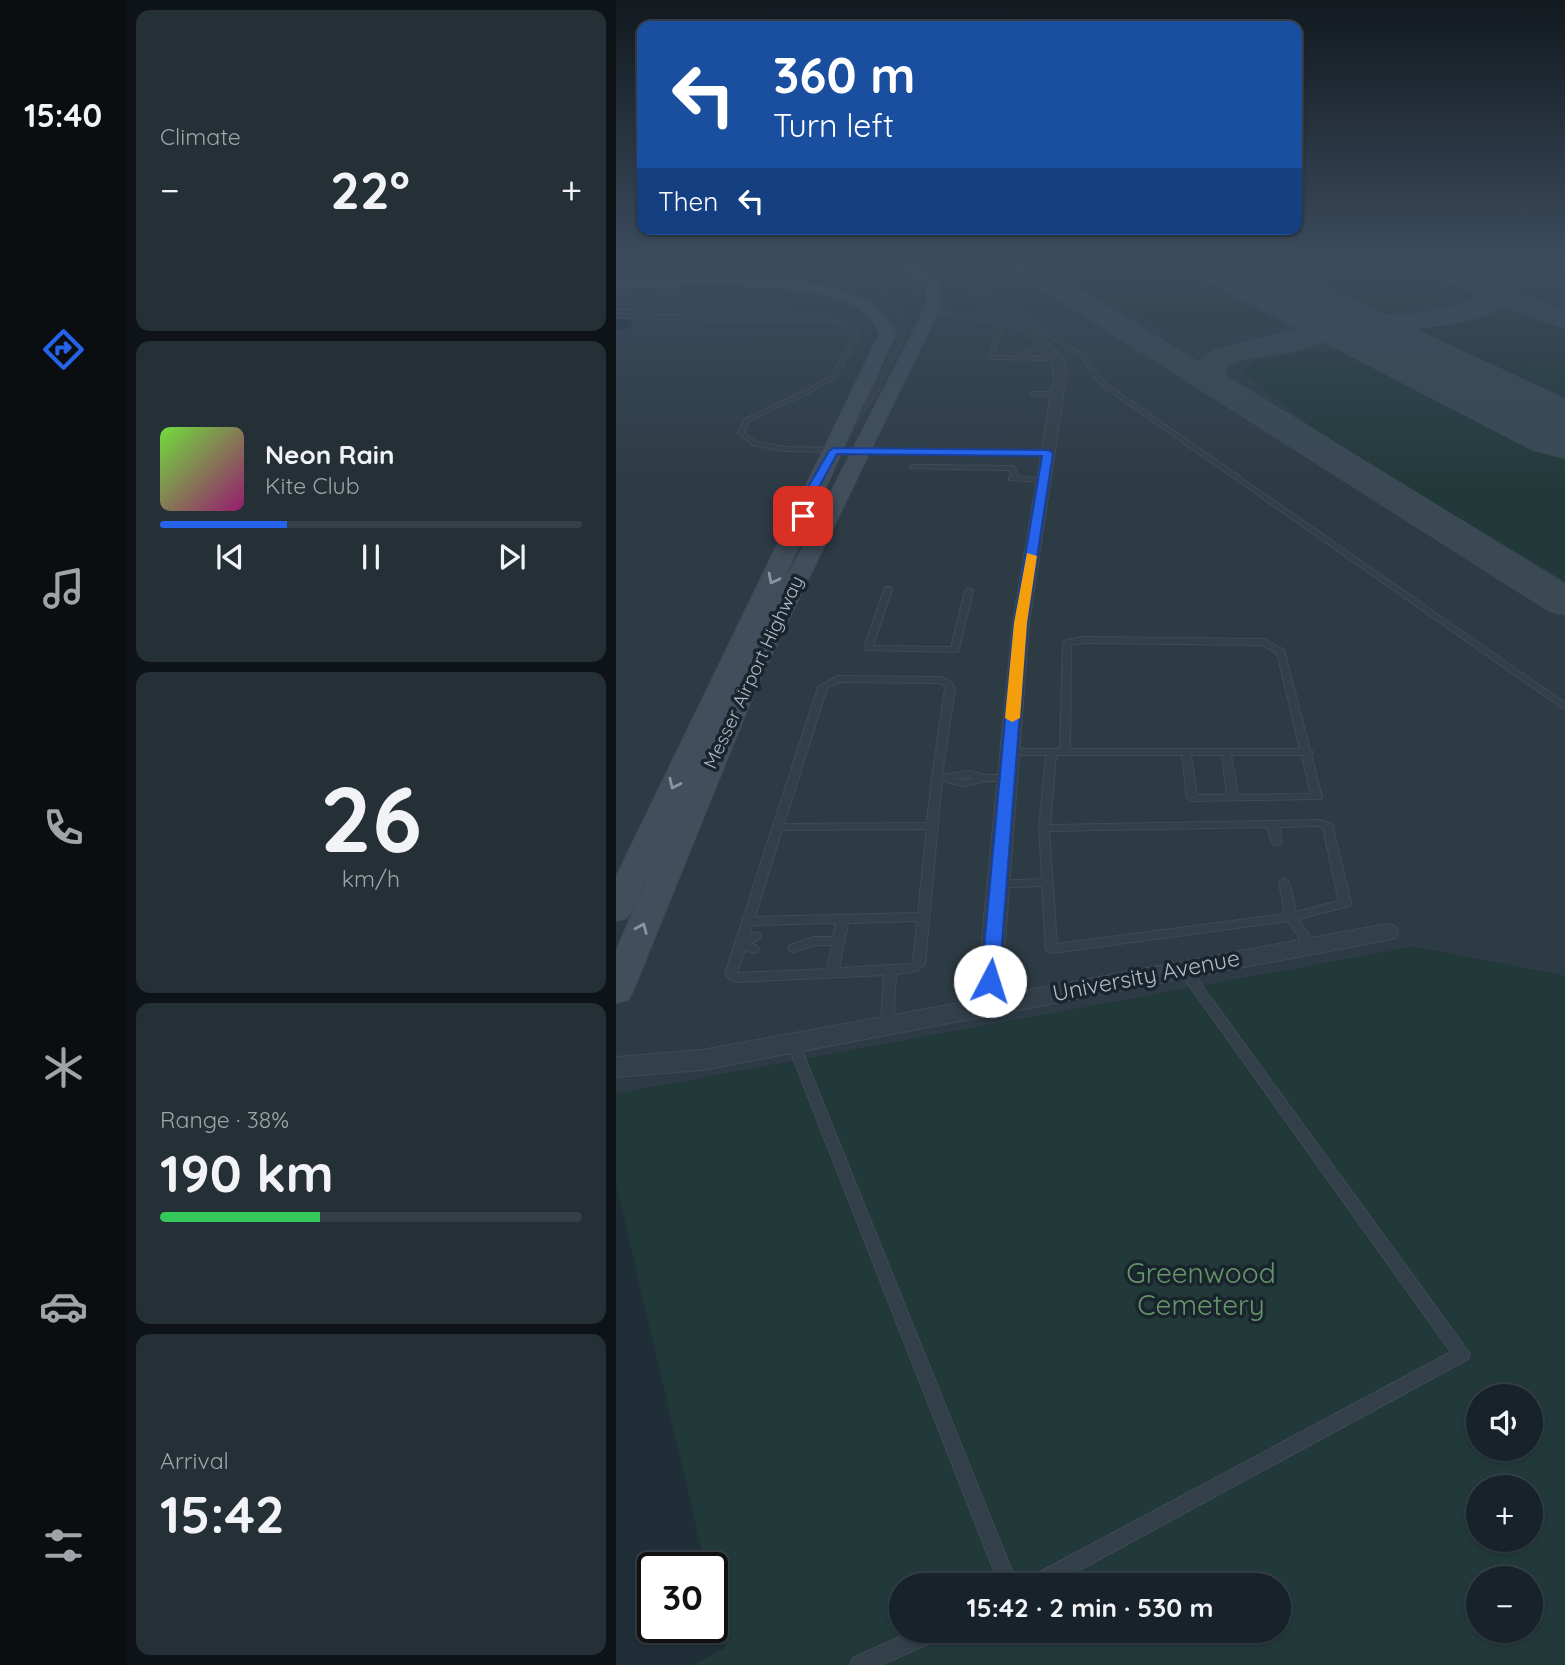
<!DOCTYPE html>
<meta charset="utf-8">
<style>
:root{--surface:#18222a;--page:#252f36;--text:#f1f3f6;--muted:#9fa4a8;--line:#363f47;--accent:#2563eb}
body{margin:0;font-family:Quicksand,sans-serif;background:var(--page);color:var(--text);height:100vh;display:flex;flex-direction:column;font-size:26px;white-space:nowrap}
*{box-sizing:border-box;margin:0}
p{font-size:23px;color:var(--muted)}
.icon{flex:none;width:38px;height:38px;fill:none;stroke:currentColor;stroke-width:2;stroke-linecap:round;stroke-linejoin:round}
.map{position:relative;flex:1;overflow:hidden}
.sheet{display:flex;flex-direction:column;gap:10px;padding:10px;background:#0d1317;width:490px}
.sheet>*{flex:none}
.guide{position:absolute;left:21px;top:21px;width:665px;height:214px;border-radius:14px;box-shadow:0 2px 5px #0004,0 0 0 2px var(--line);background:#1a4fa0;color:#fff;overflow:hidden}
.buttons{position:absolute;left:850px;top:1384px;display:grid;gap:14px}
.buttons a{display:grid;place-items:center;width:77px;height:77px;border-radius:50%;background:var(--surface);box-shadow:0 2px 5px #0004,0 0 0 2px var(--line);font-size:35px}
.speed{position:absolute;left:21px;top:1552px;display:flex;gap:14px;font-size:35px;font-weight:700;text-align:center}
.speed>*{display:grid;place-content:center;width:91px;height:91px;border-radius:50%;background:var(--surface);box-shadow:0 2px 5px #0004,0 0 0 2px var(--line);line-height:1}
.speed .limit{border:4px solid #111;border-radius:10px;background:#fff;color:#111}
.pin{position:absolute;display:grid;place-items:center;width:60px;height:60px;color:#fff;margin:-30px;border-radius:14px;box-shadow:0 4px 10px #0006}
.me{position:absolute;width:77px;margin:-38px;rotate:5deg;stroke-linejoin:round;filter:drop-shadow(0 0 5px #0008)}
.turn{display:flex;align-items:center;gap:24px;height:147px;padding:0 21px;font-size:32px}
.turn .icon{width:91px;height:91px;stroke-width:2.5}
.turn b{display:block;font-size:49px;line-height:60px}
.then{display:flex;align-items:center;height:66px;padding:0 21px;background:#0003;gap:14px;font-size:26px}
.big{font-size:52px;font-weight:700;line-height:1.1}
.sheet .tile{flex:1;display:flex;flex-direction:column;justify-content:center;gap:10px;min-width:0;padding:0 24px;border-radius:14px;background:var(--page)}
.sheet .dial{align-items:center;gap:0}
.dial b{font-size:91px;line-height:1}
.song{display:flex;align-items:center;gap:21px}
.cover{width:84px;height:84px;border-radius:10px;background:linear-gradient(135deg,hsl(100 70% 55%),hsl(320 70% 35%))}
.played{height:7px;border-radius:4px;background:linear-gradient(90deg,var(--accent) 30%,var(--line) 30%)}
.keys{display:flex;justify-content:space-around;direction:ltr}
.heat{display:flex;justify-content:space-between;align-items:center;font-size:38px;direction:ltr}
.charge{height:10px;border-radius:5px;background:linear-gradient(90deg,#34c759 38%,var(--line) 0)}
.trip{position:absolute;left:273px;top:1573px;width:402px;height:70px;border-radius:35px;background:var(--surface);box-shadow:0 2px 5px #0004,0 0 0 2px var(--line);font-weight:700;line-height:70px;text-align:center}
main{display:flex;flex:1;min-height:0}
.tab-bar{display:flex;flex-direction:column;width:126px;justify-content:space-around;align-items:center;background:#0a0e11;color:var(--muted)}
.tab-bar .icon{width:49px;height:49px}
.tab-bar .active{color:var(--accent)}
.tab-bar b{font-size:32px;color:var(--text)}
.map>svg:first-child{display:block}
.airport{fill:#2d3b45}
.green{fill:#223939;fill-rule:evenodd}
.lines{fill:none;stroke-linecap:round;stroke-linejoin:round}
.river{fill:#132636;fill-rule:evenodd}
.taxiway{fill:#3a4954;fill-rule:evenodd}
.runway{fill:#3a4954;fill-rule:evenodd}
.building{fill:#2e404c}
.service-casing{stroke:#404b55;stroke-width:2}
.minor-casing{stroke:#404b55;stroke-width:2}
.secondary-casing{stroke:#404b55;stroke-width:2}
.service{fill:#333f49;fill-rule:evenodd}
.minor{fill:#333f49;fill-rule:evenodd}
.secondary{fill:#414f5c;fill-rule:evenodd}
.service-bridge-far1-casing{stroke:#404b55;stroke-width:6;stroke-linecap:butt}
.service-bridge-casing{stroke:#404b55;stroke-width:8;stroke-linecap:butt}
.service-bridge-far1{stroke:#333f49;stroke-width:5}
.service-bridge{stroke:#333f49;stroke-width:7}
.oneway{stroke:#8895a0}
.route{fill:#2563eb;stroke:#184099;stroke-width:2}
.slow{fill:#f59e0b}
.labels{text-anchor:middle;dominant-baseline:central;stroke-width:7;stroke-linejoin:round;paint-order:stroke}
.far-street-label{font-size:19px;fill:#aebac5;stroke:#19242d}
.street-label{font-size:23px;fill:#aebac5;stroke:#19242d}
.near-park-label{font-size:28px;fill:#659669;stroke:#19242d}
</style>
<main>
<nav class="tab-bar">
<b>15:40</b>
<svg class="icon active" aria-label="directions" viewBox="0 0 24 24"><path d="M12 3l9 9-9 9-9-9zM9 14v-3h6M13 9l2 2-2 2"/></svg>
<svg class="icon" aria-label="music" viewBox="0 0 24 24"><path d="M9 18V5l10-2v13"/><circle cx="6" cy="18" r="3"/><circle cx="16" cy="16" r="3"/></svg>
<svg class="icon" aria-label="phone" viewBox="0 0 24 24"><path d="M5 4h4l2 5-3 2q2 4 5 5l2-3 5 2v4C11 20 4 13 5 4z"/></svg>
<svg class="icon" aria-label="climate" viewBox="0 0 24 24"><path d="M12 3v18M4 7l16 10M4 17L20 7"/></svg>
<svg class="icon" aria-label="car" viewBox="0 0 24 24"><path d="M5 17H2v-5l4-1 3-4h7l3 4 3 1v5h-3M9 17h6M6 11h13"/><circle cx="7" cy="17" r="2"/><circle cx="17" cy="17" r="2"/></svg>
<svg class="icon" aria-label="filters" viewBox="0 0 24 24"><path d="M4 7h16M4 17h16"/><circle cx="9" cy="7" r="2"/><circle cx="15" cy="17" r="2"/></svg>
</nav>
<section class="sheet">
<div class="tile"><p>Climate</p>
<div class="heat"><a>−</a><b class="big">22°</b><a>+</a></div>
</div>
<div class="tile">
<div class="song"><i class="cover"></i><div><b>Neon Rain</b><p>Kite Club</p></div></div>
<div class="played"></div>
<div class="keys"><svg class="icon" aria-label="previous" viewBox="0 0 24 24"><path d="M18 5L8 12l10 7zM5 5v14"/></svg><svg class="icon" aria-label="pause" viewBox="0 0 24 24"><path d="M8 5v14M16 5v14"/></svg><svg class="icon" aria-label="next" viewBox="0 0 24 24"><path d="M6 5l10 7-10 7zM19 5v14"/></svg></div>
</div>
<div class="tile dial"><b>26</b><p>km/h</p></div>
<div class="tile"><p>Range · 38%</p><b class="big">190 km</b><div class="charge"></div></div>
<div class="tile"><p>Arrival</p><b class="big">15:42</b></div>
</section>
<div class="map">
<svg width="949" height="1665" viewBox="0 0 949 1665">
<rect width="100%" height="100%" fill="#202e38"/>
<polygon class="airport" points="0,258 949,258 949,976 797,947 0,1094"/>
<g class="green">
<polygon points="413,258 557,258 666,314 670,323 650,331 600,340 564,337 482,300"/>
<polygon points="633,258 782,258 851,291 854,297 773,314 749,312"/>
<polygon points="884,312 907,315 949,329 949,408 800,337 796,333 803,327"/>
<polygon points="692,351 725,351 749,356 949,458 949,581 709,438 628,373 639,362"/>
<path d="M 797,947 L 949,976 L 949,1665 L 77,1665 L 109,1648 L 96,1593 L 96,1568 L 90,1568 L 0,1184 L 0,1094 ZM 863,1396 L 915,1396 L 915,1449 L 863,1449 ZM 863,1488 L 915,1488 L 915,1540 L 863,1540 ZM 863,1578 L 915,1578 L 915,1631 L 863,1631 ZM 285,1586 L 663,1586 L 663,1631 L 285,1631 Z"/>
</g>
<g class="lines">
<polygon class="river" points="8,317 18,323 15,327 0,330 0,318"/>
<path class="taxiway" d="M 381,258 L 413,258 L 582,361 L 599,349 L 684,328 L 691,324 L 689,312 L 694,306 C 711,301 728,311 746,313 C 782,317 831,313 864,296 L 785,264 L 781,258 L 817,258 L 949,311 L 949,330 L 887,306 C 861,329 755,335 721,327 C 702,357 651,353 621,362 L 612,367 L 610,375 L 949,583 L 949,616 L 933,612 L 385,264 Z"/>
<polygon class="runway" points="561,258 647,258 949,398 949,459 917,451 571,272"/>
</g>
<g class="building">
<polygon points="0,258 82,258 78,265 55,267 48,263 41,265 44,274 73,274 0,276"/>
<polygon points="65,288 57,302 0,302 0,291"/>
</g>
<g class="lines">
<defs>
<g id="service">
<polygon points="184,258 192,259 144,265 187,267 189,269 143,267 141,266 143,265 55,272 44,271 43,266 47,265 48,269 55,270"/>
<polygon points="195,258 222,258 222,260 243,263 268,287 263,288 240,265 219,262 217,260 197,260"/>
<polygon points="321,258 326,258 469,356 489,383 949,703 949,710 485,385 465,358"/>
<polygon points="883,258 890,258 949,280 949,283"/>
<path d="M 210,269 C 229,272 227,282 241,292 L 239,294 C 260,298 279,299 299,293 L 303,285 L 301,271 L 303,270 L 305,271 L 309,285 L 303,295 C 276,303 250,300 223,294 L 225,291 L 237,294 C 213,276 230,270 192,273 L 190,272 Z"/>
<polygon points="38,278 36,280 0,281 0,279"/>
<polygon points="90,288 93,290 82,304 168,304 171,306 168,308 0,309 0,305 76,304"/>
<polygon points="315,310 383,320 390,315 394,315 394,317 389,321 393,322 393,324 386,324 378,356 399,356 427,341 430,343 429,344 406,356 440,356 443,358 440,360 373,359 381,323 313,313"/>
<polygon points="0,314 207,318 233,324 244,333 220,377 195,392 133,421 128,433 141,442 169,447 432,451 435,453 432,455 169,451 137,445 122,433 128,419 191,390 216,375 239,334 229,326 207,322 0,318"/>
<polygon points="257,390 262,391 237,427 233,427 232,426"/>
<polygon points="417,392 441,392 444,394 441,396 415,395 415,393"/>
<polygon points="296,465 396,466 399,468 403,477 428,478 431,480 428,482 393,480 393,478 396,477 393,470 294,468 294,466"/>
<polygon points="269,587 275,587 276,589 257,646 335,647 349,591 350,589 356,589 357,591 342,652 249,650 248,648"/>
<path d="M 467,637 L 648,639 L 668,650 L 694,750 L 697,752 L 695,754 L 706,797 L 705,799 L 576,801 L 571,798 L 566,755 L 440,755 L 434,825 L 704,820 L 716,824 L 735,903 L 733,906 L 682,919 L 700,945 L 698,948 L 690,948 L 672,921 L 436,953 L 432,952 L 430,949 L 426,886 L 378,888 L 376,885 L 378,882 L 382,881 L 426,879 L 423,828 L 430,755 L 393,755 L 388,752 L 393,749 L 444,749 L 447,643 L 448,641 ZM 467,643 L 646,645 L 661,653 L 684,749 L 454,749 L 455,645 ZM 575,755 L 606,755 L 611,795 L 581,795 ZM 615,755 L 686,755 L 695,794 L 622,795 ZM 703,826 L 707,828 L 723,901 L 680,912 L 673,882 L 668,878 L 663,882 L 669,914 L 441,944 L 433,831 L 652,827 L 656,843 L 661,846 L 666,843 L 663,827 Z"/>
<path d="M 222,676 L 324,677 L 334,681 L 339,688 L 326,775 L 353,771 L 369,775 L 391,775 L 396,778 L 391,781 L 369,781 L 349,786 L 341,785 L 326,780 L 309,964 L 301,971 L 280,974 L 277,1025 L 275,1028 L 271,1030 L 267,1028 L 265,1025 L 268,975 L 120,982 L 116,981 L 109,974 L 202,687 ZM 224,682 L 323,683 L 328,685 L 329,688 L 316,778 L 311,823 L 168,824 L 211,688 ZM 348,777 L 358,778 L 349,780 L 339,779 ZM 311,829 L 302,913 L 139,917 L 166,830 ZM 301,921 L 297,962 L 294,964 L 223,968 L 232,923 ZM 220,923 L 217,937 L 198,937 L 174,945 L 172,948 L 174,951 L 178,952 L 199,945 L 216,945 L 211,969 L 121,973 L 129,950 L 137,953 L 141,952 L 143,949 L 141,946 L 134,943 L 143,939 L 145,936 L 143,933 L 139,932 L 134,934 L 136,925 Z"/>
<polygon points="567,964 571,965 854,1354 852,1359 434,1586 406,1586 409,1580 835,1352 563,971 561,968 563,965"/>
<polygon points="177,1038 181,1040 183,1043 402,1586 384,1586 171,1043 173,1040"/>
<polygon points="297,1631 327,1631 325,1638 265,1665 235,1665 237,1658"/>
</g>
<polygon id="minor" points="304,258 315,258 426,336 448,361 450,377 413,623 385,995 771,924 779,926 782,932 779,938 771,940 86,1070 0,1077 0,1057 86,1050 360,1000 397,623 438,377 436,362 418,340"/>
<path id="secondary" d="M 277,258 L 292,258 L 322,283 L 325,305 L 142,683 L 17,991 L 12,1000 L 0,1003 L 0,951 L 61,810 L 16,910 L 11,918 L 0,921 L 0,877 L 264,333 C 260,328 257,320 252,316 C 209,274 58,286 0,288 L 0,280 C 70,277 202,266 260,307 C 268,313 274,325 280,333 L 152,614 L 311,305 L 310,287 Z"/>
</defs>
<use href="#service" class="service-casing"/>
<use href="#minor" class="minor-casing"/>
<use href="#secondary" class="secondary-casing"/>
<use href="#service" class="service"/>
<use href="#minor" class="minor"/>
<use href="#secondary" class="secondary"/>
<defs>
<path id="service-bridge-far1" d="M 264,382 C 288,331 299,336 265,287"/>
<polyline id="service-bridge" points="259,391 264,380"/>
</defs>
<use href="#service-bridge-far1" class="service-bridge-far1-casing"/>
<use href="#service-bridge" class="service-bridge-casing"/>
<use href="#service-bridge-far1" class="service-bridge-far1"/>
<use href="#service-bridge" class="service-bridge"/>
</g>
<defs><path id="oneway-chevron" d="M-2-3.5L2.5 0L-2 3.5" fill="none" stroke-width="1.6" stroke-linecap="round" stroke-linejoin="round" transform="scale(1.75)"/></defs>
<g class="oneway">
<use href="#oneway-chevron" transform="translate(157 579) rotate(117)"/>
<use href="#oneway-chevron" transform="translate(58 784) rotate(115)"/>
<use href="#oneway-chevron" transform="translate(26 928) rotate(-67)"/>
</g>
<linearGradient id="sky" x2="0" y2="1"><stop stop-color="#12191f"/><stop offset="0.53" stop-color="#3c4c5e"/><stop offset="1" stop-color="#3c4c5e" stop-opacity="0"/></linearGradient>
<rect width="949" height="491" fill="url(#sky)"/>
<polygon class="route" points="218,448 432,450 437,453 411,623 383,981 374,988 365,981 398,623 426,456 221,454 203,487 192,516 183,518 192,487 213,451"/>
<polygon class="slow" points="411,553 421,556 411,623 404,718 396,722 389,718 398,623"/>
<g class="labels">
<g class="far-street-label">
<text transform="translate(137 672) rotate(-65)">Messer Airport Highway</text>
</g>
<g class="street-label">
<text transform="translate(530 975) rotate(-11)">University Avenue</text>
</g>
<g class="near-park-label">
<text x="585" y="1272">Greenwood<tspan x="585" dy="32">Cemetery</tspan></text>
</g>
</g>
</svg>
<div class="buttons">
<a><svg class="icon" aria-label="sound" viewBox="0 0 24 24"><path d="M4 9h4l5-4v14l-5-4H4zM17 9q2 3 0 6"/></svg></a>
<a>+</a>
<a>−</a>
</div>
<div class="speed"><div class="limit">30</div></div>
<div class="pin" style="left:187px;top:516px;background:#d93025"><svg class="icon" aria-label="arrive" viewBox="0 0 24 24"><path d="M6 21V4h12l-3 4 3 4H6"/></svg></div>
<svg class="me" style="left:374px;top:981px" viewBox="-20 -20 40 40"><circle r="19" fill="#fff"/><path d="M0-13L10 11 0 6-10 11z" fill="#2563eb"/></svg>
<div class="trip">15:42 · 2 min · 530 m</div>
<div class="guide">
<div class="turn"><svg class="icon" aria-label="left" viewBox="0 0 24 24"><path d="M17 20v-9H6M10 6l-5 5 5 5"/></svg><div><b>360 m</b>Turn left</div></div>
<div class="then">Then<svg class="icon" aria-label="left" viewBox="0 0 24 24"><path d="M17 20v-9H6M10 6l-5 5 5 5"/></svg></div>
</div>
</div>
</main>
